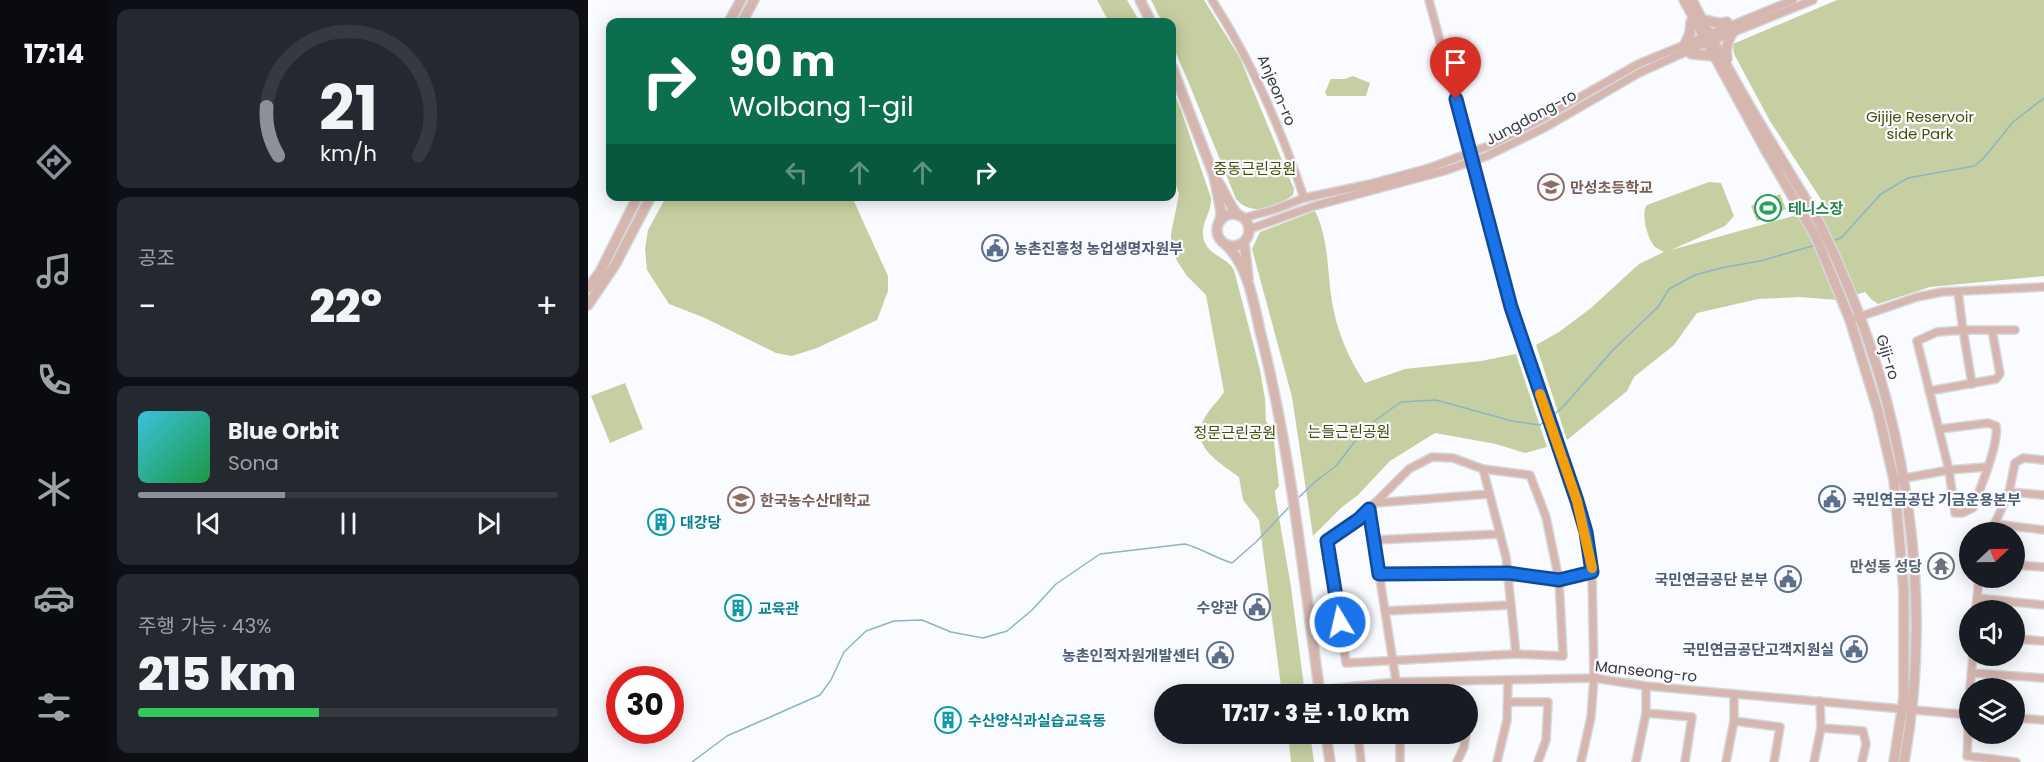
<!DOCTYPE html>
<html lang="ko">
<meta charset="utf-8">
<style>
:root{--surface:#171b24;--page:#242831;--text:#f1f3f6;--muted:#9ea1a6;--line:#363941;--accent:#8c9099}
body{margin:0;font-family:Poppins,"Noto Sans KR",sans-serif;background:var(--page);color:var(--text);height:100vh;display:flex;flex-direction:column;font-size:22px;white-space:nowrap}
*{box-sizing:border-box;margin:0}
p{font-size:20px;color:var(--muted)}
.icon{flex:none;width:33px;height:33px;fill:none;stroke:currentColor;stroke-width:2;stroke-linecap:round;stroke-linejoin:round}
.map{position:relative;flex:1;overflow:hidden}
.details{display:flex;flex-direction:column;gap:9px;padding:9px;background:#0d0f14;width:480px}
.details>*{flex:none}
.hud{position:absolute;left:18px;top:18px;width:570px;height:183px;border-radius:12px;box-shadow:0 3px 15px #0003;background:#0b6e4f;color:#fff;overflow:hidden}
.needle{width:39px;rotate:68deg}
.tools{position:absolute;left:1371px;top:522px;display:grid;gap:12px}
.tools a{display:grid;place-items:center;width:66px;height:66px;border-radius:50%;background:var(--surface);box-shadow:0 3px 15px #0003;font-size:30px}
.speed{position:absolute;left:18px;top:666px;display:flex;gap:12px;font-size:30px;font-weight:700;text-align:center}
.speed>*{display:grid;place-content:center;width:78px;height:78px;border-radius:50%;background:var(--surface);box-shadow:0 3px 15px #0003;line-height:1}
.speed .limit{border:9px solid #d22;background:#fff;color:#111}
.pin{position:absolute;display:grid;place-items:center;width:51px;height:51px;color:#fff;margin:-62px -26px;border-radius:50% 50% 50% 0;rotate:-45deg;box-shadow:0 0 6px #0007}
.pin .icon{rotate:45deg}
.me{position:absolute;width:66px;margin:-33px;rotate:351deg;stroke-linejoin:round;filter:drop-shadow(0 0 4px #0008)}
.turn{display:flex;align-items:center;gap:21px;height:126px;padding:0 24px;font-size:27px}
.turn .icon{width:78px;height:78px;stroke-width:2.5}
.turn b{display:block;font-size:42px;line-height:51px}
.lanes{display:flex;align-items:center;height:57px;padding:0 24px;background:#0003;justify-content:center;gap:30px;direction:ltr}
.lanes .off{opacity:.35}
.big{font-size:45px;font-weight:800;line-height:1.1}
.details .widget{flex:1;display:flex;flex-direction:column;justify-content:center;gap:9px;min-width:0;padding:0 21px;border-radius:12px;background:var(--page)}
.details .dial{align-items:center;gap:0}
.dial svg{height:156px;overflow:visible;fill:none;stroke:var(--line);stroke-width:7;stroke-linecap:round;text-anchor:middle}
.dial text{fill:var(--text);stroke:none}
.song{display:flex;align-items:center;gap:18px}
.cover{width:72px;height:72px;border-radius:9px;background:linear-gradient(135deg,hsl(190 70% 55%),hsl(140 70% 35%))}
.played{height:6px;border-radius:3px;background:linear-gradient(90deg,var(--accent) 35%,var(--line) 35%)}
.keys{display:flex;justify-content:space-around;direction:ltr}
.heat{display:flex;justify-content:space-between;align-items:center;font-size:33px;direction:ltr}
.charge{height:9px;border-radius:4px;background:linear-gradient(90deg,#34c759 43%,var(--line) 0)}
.trip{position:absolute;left:566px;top:684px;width:324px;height:60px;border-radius:30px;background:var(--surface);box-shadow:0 3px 15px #0003;font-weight:800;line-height:60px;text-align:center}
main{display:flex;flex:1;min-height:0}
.tabs{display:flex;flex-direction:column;width:108px;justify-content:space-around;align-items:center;background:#090b0e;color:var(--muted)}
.tabs .icon{width:42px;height:42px}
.tabs .selected{color:var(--accent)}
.tabs b{font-size:27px;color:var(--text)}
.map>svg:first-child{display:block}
.green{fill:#c6cfa1}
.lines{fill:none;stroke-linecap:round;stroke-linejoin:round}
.stream{stroke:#8ab6c2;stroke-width:1.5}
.minor-casing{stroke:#d6d8db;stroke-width:10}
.tertiary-casing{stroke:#d6d8db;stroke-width:12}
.minor{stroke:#d6b7b0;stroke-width:7}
.tertiary{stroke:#d6b7b0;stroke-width:9}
.route-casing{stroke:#114b97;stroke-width:15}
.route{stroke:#1a73e8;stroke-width:10}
.slow{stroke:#f59e0b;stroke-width:10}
.labels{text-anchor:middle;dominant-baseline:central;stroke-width:4.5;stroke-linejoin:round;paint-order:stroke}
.street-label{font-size:15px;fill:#393b3e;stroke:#f9fbfe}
.park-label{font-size:15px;fill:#454e05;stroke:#f9fbfe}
.education-label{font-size:15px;font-weight:bold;fill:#785e54;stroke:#f9fbfe;text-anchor:start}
.leisure-label{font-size:15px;font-weight:bold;fill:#27864d;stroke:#f9fbfe;text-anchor:start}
.service-label{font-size:15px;font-weight:bold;fill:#4e5e75;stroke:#f9fbfe;text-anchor:end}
.culture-label{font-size:15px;font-weight:bold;fill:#0d838f;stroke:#f9fbfe;text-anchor:start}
.worship-label{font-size:15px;font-weight:bold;fill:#5b616d;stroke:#f9fbfe;text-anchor:end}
</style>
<main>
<nav class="tabs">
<b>17:14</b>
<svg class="icon selected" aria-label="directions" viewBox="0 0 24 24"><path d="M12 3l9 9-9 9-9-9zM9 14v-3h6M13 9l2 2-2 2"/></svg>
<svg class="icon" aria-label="music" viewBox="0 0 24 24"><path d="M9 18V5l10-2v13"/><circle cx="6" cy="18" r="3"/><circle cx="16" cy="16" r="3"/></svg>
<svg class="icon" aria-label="phone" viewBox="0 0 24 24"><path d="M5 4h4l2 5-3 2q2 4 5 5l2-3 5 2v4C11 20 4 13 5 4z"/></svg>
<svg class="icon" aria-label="climate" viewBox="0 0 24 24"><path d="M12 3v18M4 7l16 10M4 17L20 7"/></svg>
<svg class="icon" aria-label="car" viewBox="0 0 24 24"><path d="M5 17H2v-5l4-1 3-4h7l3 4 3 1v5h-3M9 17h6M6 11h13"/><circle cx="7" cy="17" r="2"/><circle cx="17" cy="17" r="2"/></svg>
<svg class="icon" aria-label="filters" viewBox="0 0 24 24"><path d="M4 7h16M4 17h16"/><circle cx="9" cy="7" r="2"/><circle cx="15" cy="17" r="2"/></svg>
</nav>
<section class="details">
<div class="widget dial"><svg viewBox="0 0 100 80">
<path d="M14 69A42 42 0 1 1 86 69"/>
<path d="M14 69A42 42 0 0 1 8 44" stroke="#8c9099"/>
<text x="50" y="56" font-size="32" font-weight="700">21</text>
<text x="50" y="72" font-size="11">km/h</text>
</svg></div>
<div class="widget"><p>공조</p>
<div class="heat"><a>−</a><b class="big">22°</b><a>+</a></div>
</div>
<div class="widget">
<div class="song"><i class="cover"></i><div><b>Blue Orbit</b><p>Sona</p></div></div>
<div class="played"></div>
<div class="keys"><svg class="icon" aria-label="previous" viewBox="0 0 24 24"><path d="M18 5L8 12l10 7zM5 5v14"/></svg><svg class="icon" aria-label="pause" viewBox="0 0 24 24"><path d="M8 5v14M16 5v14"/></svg><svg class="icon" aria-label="next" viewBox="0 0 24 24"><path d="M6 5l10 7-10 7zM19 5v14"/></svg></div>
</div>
<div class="widget"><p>주행 가능 · 43%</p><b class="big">215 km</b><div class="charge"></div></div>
</section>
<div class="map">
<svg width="1456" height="762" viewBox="0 0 1456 762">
<rect width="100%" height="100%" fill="#f9fbfe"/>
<g class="green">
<polygon points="509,0 539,0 552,22 521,22"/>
<path d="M 563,0 L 616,0 L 652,58 L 706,189 L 705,195 C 687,208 664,217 648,199 L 600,81 L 584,44 L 584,22 L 574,22 Z"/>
<path d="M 1249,0 L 1456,0 L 1456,276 L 1342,287 L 1290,304 L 1283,299 L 1277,292 L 1249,300 L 1212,297 L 1170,299 L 1109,313 L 1086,345 L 1046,377 L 1039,391 L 979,440 L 948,345 L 971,332 L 1003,308 L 1051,264 L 1076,252 C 1073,250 1070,249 1067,247 C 1060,240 1052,213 1059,205 L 1121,182 L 1133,183 L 1146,216 L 1137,226 L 1083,250 L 1238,207 L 1182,121 L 1146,54 L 1145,44 Z"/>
<polygon points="765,76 782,83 778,96 739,96 737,92 743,79 757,79"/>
<path d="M 584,88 L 593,110 L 623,198 C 624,210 616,219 615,230 C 613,255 638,255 646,270 L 672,370 L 677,399 L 678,421 L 685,433 L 691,486 L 687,491 L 688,500 L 703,587 L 717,694 L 694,694 L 671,520 L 655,500 L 651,477 C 630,461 598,445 619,414 C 624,406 631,400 636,392 L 618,295 L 599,276 L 589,261 L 583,246 L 583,234 L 591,194 L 584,173 Z"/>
<polygon points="1192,194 1198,209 1169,221 1163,206"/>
<polygon points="78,197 264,197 300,276 300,291 289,320 229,348 204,356 188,353 117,318 81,304 59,270 57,249 60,230"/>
<path d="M 727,211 C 741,239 739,271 744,302 C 749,331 760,358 777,383 L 817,369 L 893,361 L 928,354 L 959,447 L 937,453 L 908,444 L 847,433 L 802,461 L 770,495 L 753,508 L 725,536 L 704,397 L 664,249 L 672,232 Z"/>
<polygon points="37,383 55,429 22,443 3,396"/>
<polygon points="700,734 722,734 726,762 703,762"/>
</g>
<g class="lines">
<g class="stream">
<polyline points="1244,241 1253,238 1293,194 1320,178 1386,166 1395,159 1425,122 1456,98"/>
<polyline points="963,416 973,409 1025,350 1070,307 1081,289 1107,275 1133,268 1172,261 1228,245"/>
<polyline points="709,499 728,481 748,466 778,427 813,402 848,400 924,421 952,425 957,421"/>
<path d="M 104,762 L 139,736 L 232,695 L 243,680 L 256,652 L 278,631 L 306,621 L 334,620 L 363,632 L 395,638 L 419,631 L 444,610 L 468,584 L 512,554 L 597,544 C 613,548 627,558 644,563 L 668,542 L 701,507"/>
</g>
<defs>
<g id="minor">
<path d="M 624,0 C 664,62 693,128 716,198"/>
<polyline points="841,0 923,307 989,501 998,532 1004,572 1006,678 1003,717 993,762"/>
<polyline points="656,218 688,209 716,198 782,184 841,168 903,145 950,121 1050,64 1205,0"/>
<polyline points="662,229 726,206 856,171 899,156 958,127 1051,73 1104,49 1225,0"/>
<polyline points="1370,292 1375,330 1427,330"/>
<polyline points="1268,318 1329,297 1354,292 1456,287"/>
<polyline points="1341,391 1408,379 1412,374 1404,330"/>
<path d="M 1352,429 L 1400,423 L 1408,426 C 1411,445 1392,488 1385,508 L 1374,513 L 1367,513 L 1361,470 L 1329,341 L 1349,332 L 1375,330 L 1384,384"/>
<polygon points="844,457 865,458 895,469 942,475 958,517 971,580 975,656 928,654 758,663 739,541 771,519 821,469"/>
<polyline points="895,469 918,557 928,654"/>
<polyline points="1312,479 1361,470 1398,467"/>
<polyline points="1421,492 1456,495"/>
<polyline points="787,503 901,494"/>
<polyline points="781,509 810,694"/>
<polyline points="1406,524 1456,530"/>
<polyline points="1403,532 1421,492 1427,463 1435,458 1456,460"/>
<polyline points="786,540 912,534"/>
<polyline points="1426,565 1456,567"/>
<polyline points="791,574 920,573 971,580 1004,572"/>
<polyline points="1389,598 1456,605"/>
<polyline points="1388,610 1391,578"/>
<polyline points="797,611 923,605"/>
<polyline points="1426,639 1456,641"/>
<polyline points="1383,673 1456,678"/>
<polyline points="1382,688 1385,656"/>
<polyline points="731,690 809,682 1006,678 1058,686 1382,715"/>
<polyline points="1382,692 1379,756 1428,762"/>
<polyline points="920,702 960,702 958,740 950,762"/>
<polyline points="879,707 882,707 879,727"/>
<polyline points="1058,713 1104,717 1097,762"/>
<polyline points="1426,718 1456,720"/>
<polyline points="1146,721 1192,727 1186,762"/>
<polyline points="1233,728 1275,731 1278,744 1274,762"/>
<polyline points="770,734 773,762"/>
<polyline points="812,762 812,734"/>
<polyline points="869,762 876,747 878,734"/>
<polyline points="909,762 919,720 920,680"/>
<polyline points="1048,762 1058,713 1058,686"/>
<polyline points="1138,762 1146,721 1146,694"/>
<polyline points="1226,762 1233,728 1232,701"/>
</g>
<g id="tertiary">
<polyline points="552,0 563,22"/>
<polyline points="1096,0 1177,149 1228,237 1262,320 1290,411 1306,480 1316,590 1316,697 1306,762"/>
<path d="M 1104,0 C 1133,58 1166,115 1200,170 C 1213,192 1227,213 1238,237 C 1315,397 1348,587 1316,762"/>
<path d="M 1114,20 C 1123,19 1128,26 1139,22 L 1141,26"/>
<polyline points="141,22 153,0"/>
<polyline points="154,22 166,0"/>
<polyline points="1097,44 1102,33 1103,22 1106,19"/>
<polyline points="1101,50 1103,54 1126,56"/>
<path d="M 1139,59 C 1137,49 1139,41 1145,32"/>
<path d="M 584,67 L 626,176 C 636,188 639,203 650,215"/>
<polyline points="626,176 633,211 632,221"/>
<circle cx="645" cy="230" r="16"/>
<polyline points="656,242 660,278"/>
<path d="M 637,244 C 661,266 666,305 673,335 C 703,453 715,575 732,694"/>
<polyline points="0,288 12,272 50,196"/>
<polyline points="0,305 27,265 63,196"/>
<polyline points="738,734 742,762"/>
</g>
</defs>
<use href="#minor" class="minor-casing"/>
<use href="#tertiary" class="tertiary-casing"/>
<use href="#minor" class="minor"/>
<use href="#tertiary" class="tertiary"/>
</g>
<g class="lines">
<defs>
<polyline id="route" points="752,622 739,541 771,519 781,509 791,574 920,573 971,580 1004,572 998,532 989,501 923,307 868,99"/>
</defs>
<use href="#route" class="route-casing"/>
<use href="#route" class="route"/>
<polyline class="slow" points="952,394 989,501 1004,568"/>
</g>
<defs>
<symbol id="school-ring" viewBox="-11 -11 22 22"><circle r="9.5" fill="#f9fbfe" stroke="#8d6e63" stroke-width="1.5"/><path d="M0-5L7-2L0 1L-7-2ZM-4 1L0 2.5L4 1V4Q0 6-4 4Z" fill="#8d6e63"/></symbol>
<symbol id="stadium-ring" viewBox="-11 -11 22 22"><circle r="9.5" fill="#f9fbfe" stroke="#2e9e5b" stroke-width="1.5"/><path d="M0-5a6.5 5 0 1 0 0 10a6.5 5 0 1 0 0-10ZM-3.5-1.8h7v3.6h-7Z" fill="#2e9e5b"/></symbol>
<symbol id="civic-ring" viewBox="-11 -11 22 22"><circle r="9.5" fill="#f9fbfe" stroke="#5c6f8a" stroke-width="1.5"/><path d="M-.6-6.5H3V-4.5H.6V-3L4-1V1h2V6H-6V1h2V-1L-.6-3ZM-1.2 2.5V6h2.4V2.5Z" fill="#5c6f8a"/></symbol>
<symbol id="university-ring" viewBox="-11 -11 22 22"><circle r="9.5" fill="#f9fbfe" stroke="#8d6e63" stroke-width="1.5"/><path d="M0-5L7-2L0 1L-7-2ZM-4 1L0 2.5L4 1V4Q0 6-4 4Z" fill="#8d6e63"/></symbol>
<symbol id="building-ring" viewBox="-11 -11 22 22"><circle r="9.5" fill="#f9fbfe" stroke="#0f9aa8" stroke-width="1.5"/><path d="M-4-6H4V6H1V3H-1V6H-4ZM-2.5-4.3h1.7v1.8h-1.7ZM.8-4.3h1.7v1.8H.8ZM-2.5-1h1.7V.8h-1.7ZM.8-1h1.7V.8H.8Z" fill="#0f9aa8"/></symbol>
<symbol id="temple-ring" viewBox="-11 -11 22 22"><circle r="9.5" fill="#f9fbfe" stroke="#6b7280" stroke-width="1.5"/><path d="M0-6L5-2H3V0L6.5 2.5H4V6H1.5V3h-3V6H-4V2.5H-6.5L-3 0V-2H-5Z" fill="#6b7280"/></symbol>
</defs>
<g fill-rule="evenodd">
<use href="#school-ring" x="948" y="172" width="30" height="30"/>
<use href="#stadium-ring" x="1165" y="193" width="30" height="30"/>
<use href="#civic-ring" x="392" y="233" width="30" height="30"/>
<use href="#civic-ring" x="1229" y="484" width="30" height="30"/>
<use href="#university-ring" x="138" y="485" width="30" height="30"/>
<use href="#building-ring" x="58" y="507" width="30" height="30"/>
<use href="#temple-ring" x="1338" y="551" width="30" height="30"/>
<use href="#civic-ring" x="1185" y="564" width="30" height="30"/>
<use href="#civic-ring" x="654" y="592" width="30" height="30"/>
<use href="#building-ring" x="135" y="593" width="30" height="30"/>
<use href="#civic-ring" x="1251" y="634" width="30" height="30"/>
<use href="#civic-ring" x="617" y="640" width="30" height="30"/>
<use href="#building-ring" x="345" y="705" width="30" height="30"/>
</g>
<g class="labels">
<g class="street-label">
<text transform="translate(689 90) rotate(67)">Anjeon-ro</text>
<text transform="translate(943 117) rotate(-28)">Jungdong-ro</text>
<text transform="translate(1300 357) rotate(73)">Giji-ro</text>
<text transform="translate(1058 671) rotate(6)">Manseong-ro</text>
</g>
<g class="park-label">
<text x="1332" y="116">Gijije Reservoir<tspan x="1332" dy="17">side Park</tspan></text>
<text x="667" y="168">중동근린공원</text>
<text x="761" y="431">는들근린공원</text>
<text x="647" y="432">정문근린공원</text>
</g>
<g class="education-label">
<text x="982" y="187">만성초등학교</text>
<text x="172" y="500">한국농수산대학교</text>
</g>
<g class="leisure-label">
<text x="1200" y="208">테니스장</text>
</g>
<g class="service-label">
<text x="426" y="248" text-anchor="start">농촌진흥청 농업생명자원부</text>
<text x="1264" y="499" text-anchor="start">국민연금공단 기금운용본부</text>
<text x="1180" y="579">국민연금공단 본부</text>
<text x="650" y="607">수양관</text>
<text x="1246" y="649">국민연금공단고객지원실</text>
<text x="612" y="655">농촌인적자원개발센터</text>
</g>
<g class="culture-label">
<text x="92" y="522">대강당</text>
<text x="170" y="608">교육관</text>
<text x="380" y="720">수산양식과실습교육동</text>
</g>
<g class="worship-label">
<text x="1334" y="566">만성동 성당</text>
</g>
</g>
</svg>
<div class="tools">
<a><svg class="needle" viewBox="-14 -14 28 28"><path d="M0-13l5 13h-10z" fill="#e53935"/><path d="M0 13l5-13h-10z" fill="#9ea1a6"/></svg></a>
<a><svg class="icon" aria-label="sound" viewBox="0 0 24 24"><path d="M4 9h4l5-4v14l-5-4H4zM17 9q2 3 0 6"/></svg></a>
<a><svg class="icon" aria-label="layers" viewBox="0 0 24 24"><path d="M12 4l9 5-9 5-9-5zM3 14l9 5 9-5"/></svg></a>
</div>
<div class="speed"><div class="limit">30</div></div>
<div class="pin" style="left:868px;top:99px;background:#d93025"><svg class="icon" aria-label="arrive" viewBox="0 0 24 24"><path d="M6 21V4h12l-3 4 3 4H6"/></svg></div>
<svg class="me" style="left:752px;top:622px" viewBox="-20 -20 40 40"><circle r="17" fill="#1a73e8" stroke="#fff" stroke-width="3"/><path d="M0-11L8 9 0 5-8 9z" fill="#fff"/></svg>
<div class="trip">17:17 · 3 분 · 1.0 km</div>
<div class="hud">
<div class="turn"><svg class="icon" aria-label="right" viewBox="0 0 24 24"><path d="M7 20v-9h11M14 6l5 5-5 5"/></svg><div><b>90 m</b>Wolbang 1-gil</div></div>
<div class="lanes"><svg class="icon off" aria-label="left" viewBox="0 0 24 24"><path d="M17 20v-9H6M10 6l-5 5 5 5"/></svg><svg class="icon off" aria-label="ahead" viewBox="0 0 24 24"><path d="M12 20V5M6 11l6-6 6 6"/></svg><svg class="icon off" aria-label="ahead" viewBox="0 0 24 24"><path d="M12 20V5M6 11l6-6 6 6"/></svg><svg class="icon" aria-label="right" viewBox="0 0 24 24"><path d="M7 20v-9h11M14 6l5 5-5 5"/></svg></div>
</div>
</div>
</main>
